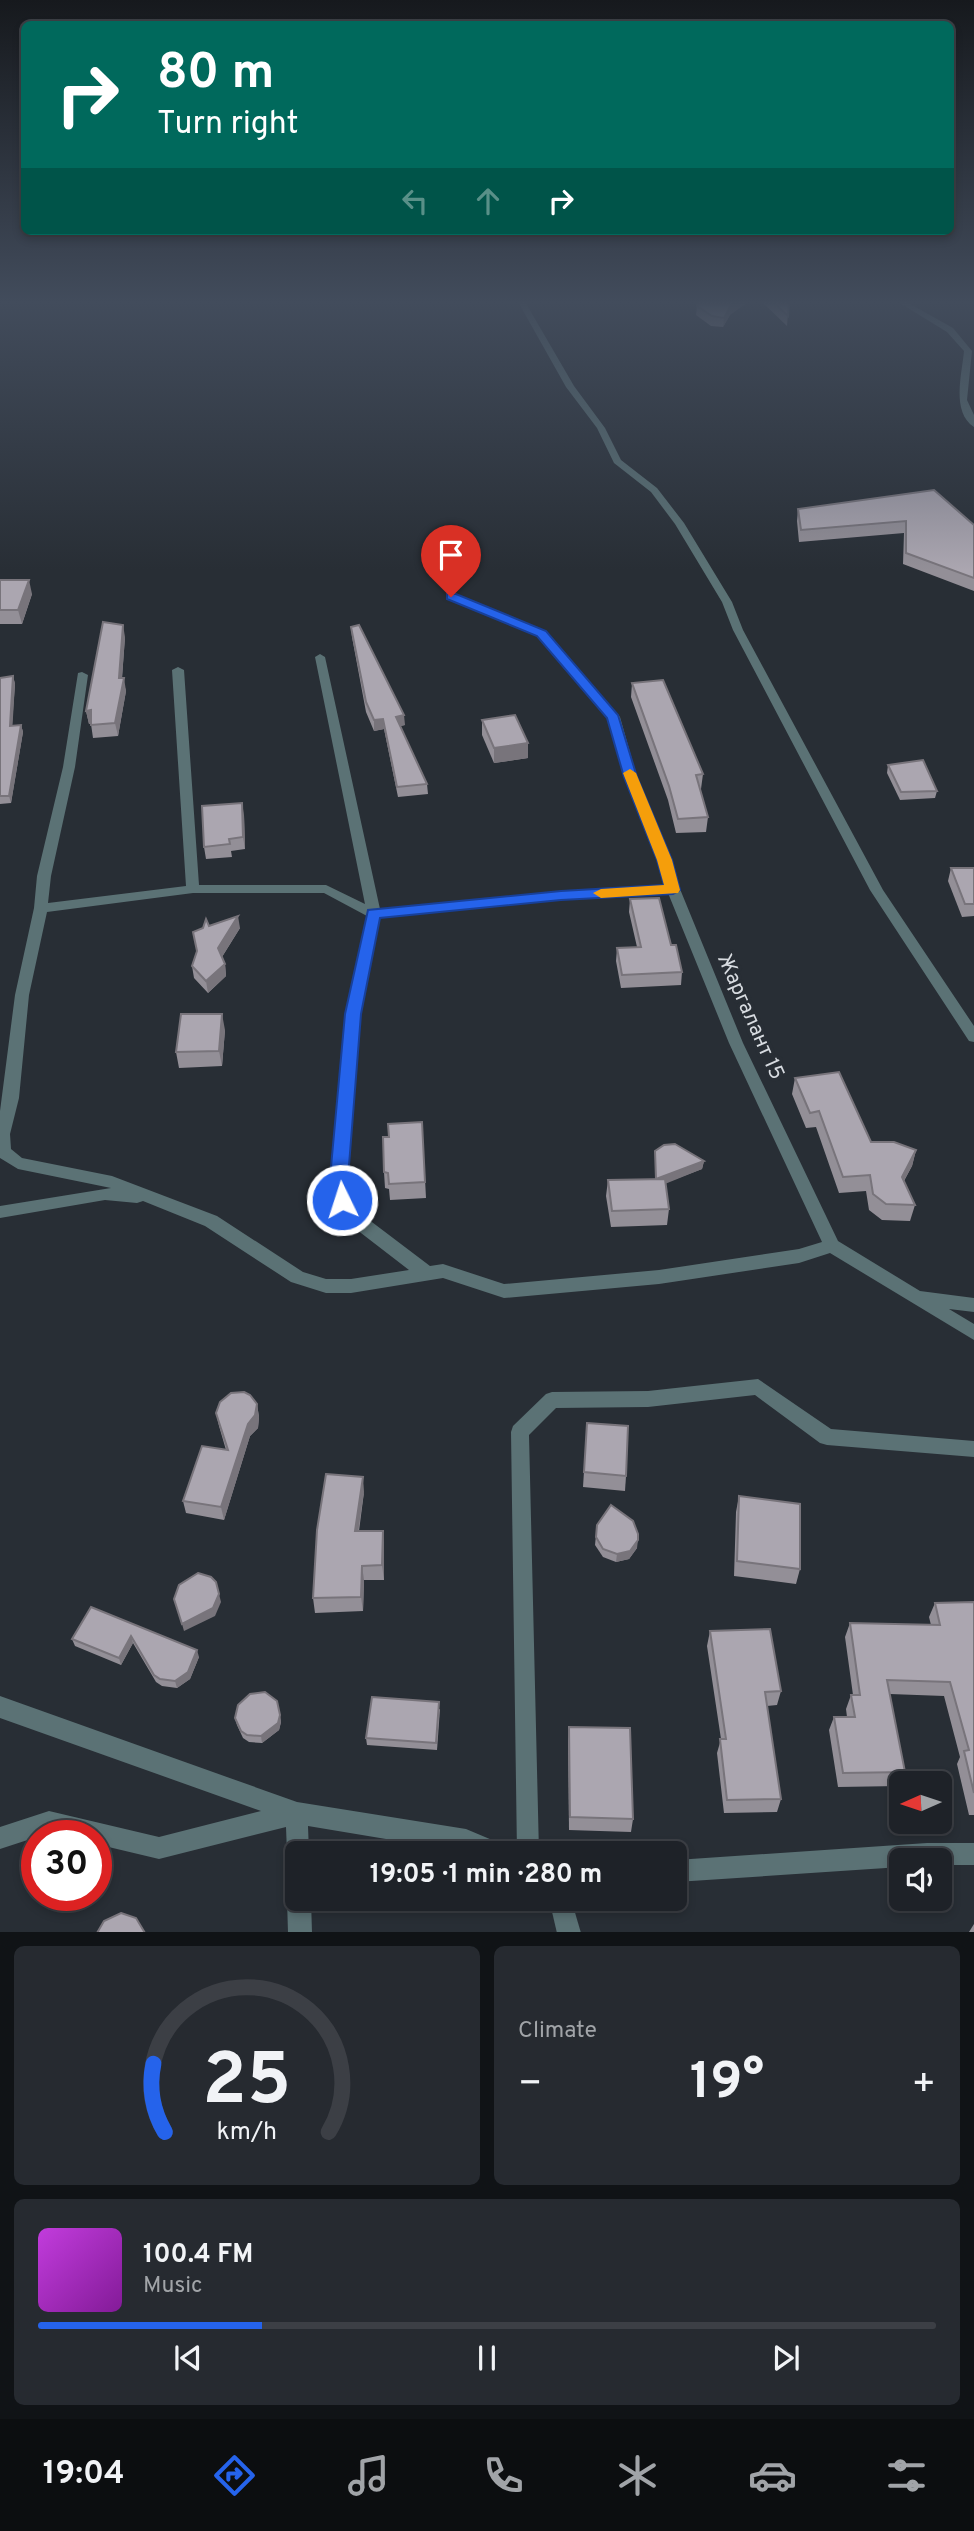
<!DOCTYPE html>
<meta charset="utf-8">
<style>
:root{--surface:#1e2228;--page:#262a30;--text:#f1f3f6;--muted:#a1a4a8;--line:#3c3f45;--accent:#2563eb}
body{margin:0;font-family:Overpass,sans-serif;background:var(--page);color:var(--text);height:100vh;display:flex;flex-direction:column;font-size:26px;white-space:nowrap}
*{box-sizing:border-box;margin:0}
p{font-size:23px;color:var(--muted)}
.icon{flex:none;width:38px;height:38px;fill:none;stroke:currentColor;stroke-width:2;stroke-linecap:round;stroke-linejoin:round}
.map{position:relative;height:1932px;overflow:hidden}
.side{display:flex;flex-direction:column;gap:14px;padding:14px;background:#101316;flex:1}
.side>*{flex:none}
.top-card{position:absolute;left:21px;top:21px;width:933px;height:214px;border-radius:10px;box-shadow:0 4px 10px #0003,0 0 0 2px var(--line);background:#00695c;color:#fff;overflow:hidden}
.needle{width:46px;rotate:267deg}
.fabs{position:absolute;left:889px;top:1771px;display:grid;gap:14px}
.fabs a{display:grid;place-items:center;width:63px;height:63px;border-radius:10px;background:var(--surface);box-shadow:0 4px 10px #0003,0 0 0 2px var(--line);font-size:35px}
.speed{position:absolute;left:21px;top:1820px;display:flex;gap:14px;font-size:35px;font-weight:700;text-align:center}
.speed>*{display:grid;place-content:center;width:91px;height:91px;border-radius:50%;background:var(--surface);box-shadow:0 4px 10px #0003,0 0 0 2px var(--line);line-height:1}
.speed .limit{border:10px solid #d22;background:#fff;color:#111}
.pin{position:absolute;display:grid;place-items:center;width:60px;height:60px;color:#fff;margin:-72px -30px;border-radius:50% 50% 50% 0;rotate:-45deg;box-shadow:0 0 7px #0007}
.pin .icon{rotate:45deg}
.me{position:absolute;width:77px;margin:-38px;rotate:356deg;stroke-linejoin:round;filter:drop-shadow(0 0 5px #0008)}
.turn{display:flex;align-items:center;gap:24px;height:147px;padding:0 21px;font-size:32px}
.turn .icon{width:91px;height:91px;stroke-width:2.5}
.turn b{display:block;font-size:49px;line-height:60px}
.lanes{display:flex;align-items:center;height:66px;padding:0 21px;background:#0003;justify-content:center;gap:35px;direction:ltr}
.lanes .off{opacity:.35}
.big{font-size:52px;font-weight:700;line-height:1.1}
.side .tile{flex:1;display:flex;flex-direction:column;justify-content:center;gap:10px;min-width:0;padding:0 24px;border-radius:10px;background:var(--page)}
.side .dial{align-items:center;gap:0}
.dial svg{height:182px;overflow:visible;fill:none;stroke:var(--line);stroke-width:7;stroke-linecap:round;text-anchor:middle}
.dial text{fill:var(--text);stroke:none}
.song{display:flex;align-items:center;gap:21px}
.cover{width:84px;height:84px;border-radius:10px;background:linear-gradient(135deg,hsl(290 70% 55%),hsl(290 70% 35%))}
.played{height:7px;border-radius:4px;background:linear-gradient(90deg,var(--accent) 25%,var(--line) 25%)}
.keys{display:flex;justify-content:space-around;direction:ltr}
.heat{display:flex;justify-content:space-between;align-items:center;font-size:38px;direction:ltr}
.side .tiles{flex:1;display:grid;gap:14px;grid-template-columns:1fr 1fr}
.tile:last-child{grid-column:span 2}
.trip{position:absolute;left:285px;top:1841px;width:402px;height:70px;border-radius:10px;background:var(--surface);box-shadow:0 4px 10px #0003,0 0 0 2px var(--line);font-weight:700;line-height:70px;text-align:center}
.tab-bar{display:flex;height:112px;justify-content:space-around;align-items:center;background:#0c0e10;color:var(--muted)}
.tab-bar .icon{width:49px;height:49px}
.tab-bar .selected{color:var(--accent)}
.tab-bar b{font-size:32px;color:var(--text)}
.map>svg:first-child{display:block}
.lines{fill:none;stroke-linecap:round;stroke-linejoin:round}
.street{fill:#5b7275;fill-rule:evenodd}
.wall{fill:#938f97}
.shaded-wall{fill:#78747b}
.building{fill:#aba6b0;stroke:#78747b;stroke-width:2}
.route{fill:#2563eb;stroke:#184099;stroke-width:2}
.slow{fill:#f59e0b}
.labels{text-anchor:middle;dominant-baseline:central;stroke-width:7;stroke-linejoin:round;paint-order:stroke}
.street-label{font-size:21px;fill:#d7dbe0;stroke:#282e35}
</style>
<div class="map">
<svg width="974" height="1933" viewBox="0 0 974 1933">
<rect width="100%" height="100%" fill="#282e35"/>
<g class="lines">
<g class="street">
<polygon points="517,300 524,300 574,386 605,428 621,460 657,488 684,523 732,602 743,630 883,890 974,1026 974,1042 969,1041 870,890 733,630 722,602 675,524 651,492 614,463 597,428 566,387"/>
<path d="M 895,300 L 903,300 L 953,328 L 972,351 L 967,400 L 974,415 L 974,427 C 951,412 962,374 964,351 L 947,332 Z"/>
<path d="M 451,593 L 545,631 L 620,717 L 637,777 L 671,860 L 680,889 L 743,1043 L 838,1241 L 920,1291 L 974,1298 L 974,1312 L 949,1309 L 974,1324 L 974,1340 L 830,1253 L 799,1263 L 659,1284 L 504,1298 L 443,1278 L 351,1293 L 326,1293 L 291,1282 L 205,1226 L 143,1201 L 137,1203 L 105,1200 L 0,1218 L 0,1206 L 111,1188 L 18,1169 L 0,1158 L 0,1111 L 15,995 L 34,908 L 37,876 L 63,767 L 78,673 L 82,672 L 88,675 L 75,767 L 51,876 L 48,903 L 186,886 L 172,670 L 178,667 L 184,670 L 199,885 L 326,885 L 365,904 L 315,657 L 320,654 L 325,657 L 380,909 L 560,892 L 665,885 L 659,860 L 625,777 L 608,718 L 537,635 L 447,598 L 447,594 ZM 193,893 L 324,893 L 367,916 L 346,1014 L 331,1178 L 334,1200 L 348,1223 L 409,1270 L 351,1279 L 326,1279 L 303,1272 L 217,1216 L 112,1176 L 22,1158 L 11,1149 L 10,1134 L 19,1098 L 29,995 L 47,912 ZM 668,893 L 729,1043 L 822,1242 L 799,1249 L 659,1270 L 504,1284 L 443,1264 L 430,1266 L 360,1213 L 350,1199 L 347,1178 L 360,1014 L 380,918 L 560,900 Z"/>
<polygon points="758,1379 831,1429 974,1441 974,1457 827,1445 820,1443 755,1395 648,1407 556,1408 529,1435 539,1853 517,1853 511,1432 513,1426 546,1394 552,1392 648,1391"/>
<polygon points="0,1696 297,1802 466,1829 504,1845 507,1853 470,1853 308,1826 309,1853 298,1853 298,1864 290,1861 287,1853 286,1827 159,1859 96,1844 96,1836 60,1836 49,1833 0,1849 0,1827 49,1811 159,1837 261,1811 0,1718"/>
<polygon points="927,1843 974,1843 974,1865 940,1865 940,1860 901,1860 901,1867 676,1882 676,1860"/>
<polygon points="298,1888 298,1899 311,1899 312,1933 288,1933 287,1899 291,1891"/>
<polygon points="549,1899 571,1899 581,1933 557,1933"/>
</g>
</g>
<g class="wall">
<polygon points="760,300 789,300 787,326"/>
<polygon points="697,306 730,315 723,327 711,326 696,315"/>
<polygon points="798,509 974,525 974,591 903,564 904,533 799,542 797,521"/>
<polygon points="0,580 32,594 22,624 0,624"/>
<polygon points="351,627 405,725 400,726 427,784 428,794 398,797 384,729 374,731 366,712 352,637"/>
<polygon points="125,637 122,678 126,691 118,736 93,738 91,724 89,724 86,711"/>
<polygon points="13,676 15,684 12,725 21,725 23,732 11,803 0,804 0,678"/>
<polygon points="632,683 703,774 701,789 700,789 708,817 706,832 676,833 668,800 631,697"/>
<polygon points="482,720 528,743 528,758 494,763 482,735"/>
<polygon points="888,765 937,791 935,798 900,800 887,773"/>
<polygon points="244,815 245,849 231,851 232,857 206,859 204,847"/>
<polygon points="951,868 974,868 974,916 962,917 948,881"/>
<polygon points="630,899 671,945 682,972 681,985 621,988 616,961 617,948 637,947 629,912"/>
<polygon points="209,926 240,928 222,957 225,964 226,976 208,993 194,978 192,966"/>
<polygon points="225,1030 222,1066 179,1068 176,1052"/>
<polygon points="795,1078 871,1142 916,1150 912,1166 904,1181 915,1205 910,1221 882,1220 869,1210 866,1191 839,1193 816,1127 806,1128 792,1094"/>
<polygon points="422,1122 426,1198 390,1200 389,1189 385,1188 384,1172 389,1137"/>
<polygon points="655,1151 704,1161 702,1169 665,1183 669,1209 667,1225 611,1227 606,1196 608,1180 655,1179"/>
<polygon points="257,1404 259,1417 258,1428 250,1436 224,1520 186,1513 183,1501 226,1450 219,1426 216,1413"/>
<polygon points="587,1423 626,1476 625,1491 583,1487"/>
<polygon points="364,1492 359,1531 383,1531 384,1546 384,1580 364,1580 363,1611 315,1613 313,1598"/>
<polygon points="739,1496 800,1569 796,1584 734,1576 736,1512"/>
<polygon points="597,1525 637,1548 629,1559 616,1562 603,1557 595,1545"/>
<polygon points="974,1602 974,1815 969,1815 957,1764 960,1757 944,1696 890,1694 905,1772 899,1786 838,1787 829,1730 834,1717 847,1717 846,1709 851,1695 853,1695 845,1637 850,1623 931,1625 929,1617 935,1603"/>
<polygon points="91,1607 199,1657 190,1679 177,1688 162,1686 156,1682 133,1643 121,1665 75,1646 72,1639"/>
<polygon points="710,1631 781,1691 777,1705 767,1706 781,1799 777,1812 724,1813 717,1753 721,1739 707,1646"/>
<polygon points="277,1701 281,1722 279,1730 262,1743 249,1742 243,1738 237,1725 235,1718"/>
<polygon points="440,1709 437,1750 367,1745 366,1738"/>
<polygon points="569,1727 633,1819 631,1832 569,1830 568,1740"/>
<polygon points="974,1924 974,1933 969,1933 969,1932"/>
</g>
<g class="shaded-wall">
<polygon points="738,300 751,300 730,315 723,327 724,318 731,305"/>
<polygon points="29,580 32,594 22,624 18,610"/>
<polygon points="123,625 125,637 121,691 119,678"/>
<polygon points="13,676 15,684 12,733 10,726"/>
<polygon points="124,678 126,691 118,736 115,723"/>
<polygon points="91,710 94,723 89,724 86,711"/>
<polygon points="404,715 405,725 396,727 396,717"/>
<polygon points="383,719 384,729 374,731 374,720"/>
<polygon points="21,725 23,732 11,803 9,796"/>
<polygon points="528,743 528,758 494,763 494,748"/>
<polygon points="242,803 244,815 245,849 243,837"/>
<polygon points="238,916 240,928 220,960 218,948"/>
<polygon points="225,964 226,976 208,993 206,981"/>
<polygon points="222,1014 225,1030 222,1066 219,1051"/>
<polygon points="916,1150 912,1166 897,1193 902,1177"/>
<polygon points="704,1161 702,1169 655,1188 656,1179"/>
<polygon points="257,1404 259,1417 258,1428 250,1436 224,1520 221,1507 248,1424"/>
<polygon points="363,1477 364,1492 356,1546 355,1531"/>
<polygon points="383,1531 384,1546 384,1580 382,1565"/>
<polygon points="638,1540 637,1548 629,1559 616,1562 617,1554"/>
<polygon points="362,1566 364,1580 363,1611 361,1597"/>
<polygon points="219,1594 221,1602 215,1616 184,1631 182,1624"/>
<polygon points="131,1636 133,1643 121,1665 119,1658"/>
<polygon points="197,1650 199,1657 190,1679 177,1688 175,1681"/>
<polygon points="280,1715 281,1722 279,1730 262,1743 261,1736"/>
</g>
<g class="building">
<polygon points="699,300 738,300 731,305 724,318 712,316 697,306"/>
<polygon points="771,300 789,300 788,316"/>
<polygon points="934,490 974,525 974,578 906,553 906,521 801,530 798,509"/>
<polygon points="0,580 29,580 18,610 0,610"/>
<polygon points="103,622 123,625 119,678 124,678 115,723 91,725 91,710 86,711"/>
<polygon points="359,625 404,715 396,717 427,784 397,787 383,719 374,720 366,702 351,627"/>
<polygon points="13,676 10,726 21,725 9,796 0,796 0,678"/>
<polygon points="663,680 703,774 696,775 708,817 678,819 669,786 632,683"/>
<polygon points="515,715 528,743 494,748 482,720"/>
<polygon points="923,760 937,791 901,792 888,765"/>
<polygon points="242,803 243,837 229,839 230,844 204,847 202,806"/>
<polygon points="951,868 974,868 974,904 965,904"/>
<polygon points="659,898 671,945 676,945 682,972 622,975 617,948 641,947 630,899"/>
<polygon points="238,916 218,948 225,964 206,981 192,966 197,951 193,932 203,928 206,919 209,926"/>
<polygon points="181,1014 222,1014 219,1051 176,1052"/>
<polygon points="839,1072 871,1142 894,1142 916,1150 902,1177 915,1205 886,1204 873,1194 870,1175 843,1177 819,1111 810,1113 795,1078"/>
<polygon points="422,1122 425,1182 389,1184 388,1173 384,1172 383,1137 389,1137 388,1124"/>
<polygon points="675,1144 704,1161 656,1179 655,1151 664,1145"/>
<polygon points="665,1179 669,1209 612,1211 608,1180"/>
<polygon points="244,1392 250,1395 257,1404 255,1415 248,1424 221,1507 183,1501 202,1446 228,1450 216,1413 220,1402 231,1393"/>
<polygon points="587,1423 628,1426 626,1476 584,1472"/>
<polygon points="326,1474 363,1477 355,1531 383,1531 382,1565 362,1566 361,1597 313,1598 317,1530"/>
<polygon points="739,1496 800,1504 800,1569 737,1561"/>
<polygon points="611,1505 633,1521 638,1534 638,1540 630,1551 617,1554 603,1549 596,1537 597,1525"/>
<polygon points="198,1573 211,1577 216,1582 219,1594 213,1608 182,1624 174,1599 179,1585"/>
<polygon points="974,1602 974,1793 964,1751 969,1750 950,1682 887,1680 905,1772 843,1773 834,1717 855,1717 851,1695 860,1695 850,1623 940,1625 935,1603"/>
<polygon points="91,1607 197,1650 188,1672 175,1681 160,1679 154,1675 131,1636 119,1658 72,1639"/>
<polygon points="770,1629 781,1691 765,1692 781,1799 727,1800 720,1739 726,1739 710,1631"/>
<polygon points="265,1692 277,1701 280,1715 278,1723 261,1736 247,1735 241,1731 235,1718 238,1705 250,1694"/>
<polygon points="372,1697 439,1702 436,1743 366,1738"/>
<polygon points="569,1727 630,1728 633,1819 570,1817"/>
<polygon points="121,1913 136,1918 145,1933 97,1933 104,1921"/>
</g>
<linearGradient id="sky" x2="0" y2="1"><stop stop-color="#16191d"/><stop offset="0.53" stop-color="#424c5c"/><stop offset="1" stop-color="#424c5c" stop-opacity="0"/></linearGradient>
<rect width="974" height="570" fill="url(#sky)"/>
<polygon class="route" points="447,594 456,594 546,631 618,715 637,777 672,860 680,890 673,894 561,900 380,918 361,1014 348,1178 352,1200 349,1205 342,1207 336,1205 330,1178 345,1014 368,910 561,891 664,885 657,860 624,777 607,718 537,636 447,599"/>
<polygon class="slow" points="630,769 636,773 672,860 680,890 678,893 601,898 593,893 601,889 664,885 657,860 623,773"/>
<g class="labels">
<g class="street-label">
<text transform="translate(750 1017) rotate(66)">Жаргалант 15</text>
</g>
</g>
</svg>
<div class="fabs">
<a><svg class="needle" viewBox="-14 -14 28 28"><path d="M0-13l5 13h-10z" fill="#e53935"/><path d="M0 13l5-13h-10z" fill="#a1a4a8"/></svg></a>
<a><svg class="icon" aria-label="sound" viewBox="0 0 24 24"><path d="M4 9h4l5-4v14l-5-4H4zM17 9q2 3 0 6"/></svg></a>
</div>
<div class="speed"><div class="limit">30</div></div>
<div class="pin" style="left:451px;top:597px;background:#d93025"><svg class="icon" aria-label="arrive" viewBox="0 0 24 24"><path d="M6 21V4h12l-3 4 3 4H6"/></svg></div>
<svg class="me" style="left:342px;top:1200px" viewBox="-20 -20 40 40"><circle r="17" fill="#2563eb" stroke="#fff" stroke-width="3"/><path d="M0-11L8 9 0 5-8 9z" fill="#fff"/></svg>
<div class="trip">19:05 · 1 min · 280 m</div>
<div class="top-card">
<div class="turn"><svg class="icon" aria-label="right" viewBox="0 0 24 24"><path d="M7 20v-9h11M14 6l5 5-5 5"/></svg><div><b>80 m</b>Turn right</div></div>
<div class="lanes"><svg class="icon off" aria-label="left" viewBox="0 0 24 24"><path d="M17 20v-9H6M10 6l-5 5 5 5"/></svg><svg class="icon off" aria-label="ahead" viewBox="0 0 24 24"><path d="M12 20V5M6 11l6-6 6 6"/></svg><svg class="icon" aria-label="right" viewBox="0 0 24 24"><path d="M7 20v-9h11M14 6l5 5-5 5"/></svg></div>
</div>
</div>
<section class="side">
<div class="tiles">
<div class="tile dial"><svg viewBox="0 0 100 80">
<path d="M14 69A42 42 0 1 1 86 69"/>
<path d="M14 69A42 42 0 0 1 9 39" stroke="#2563eb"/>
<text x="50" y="56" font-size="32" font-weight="700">25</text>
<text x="50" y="72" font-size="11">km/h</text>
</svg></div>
<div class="tile"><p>Climate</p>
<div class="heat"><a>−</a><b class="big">19°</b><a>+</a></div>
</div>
<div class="tile">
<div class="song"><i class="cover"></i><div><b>100.4 FM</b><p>Music</p></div></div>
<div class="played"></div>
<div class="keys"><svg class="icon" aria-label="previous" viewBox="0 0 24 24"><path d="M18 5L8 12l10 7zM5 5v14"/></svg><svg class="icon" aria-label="pause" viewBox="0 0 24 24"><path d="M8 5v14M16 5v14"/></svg><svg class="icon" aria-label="next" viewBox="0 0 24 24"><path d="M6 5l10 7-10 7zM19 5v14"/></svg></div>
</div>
</div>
</section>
<nav class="tab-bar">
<b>19:04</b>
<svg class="icon selected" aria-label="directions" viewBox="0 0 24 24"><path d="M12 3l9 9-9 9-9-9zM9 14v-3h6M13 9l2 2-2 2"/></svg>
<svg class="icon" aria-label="music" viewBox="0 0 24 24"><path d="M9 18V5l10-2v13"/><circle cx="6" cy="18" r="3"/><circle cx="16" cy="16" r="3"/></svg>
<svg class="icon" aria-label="phone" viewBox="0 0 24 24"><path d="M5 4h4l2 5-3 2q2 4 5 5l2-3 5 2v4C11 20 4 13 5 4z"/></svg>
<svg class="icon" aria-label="climate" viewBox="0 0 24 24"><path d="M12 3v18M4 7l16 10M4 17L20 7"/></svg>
<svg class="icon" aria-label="car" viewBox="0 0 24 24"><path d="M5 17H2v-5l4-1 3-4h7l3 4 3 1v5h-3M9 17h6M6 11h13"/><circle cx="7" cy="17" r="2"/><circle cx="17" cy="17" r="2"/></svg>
<svg class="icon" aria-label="filters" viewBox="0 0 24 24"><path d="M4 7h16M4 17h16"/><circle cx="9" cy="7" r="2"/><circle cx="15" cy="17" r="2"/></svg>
</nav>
